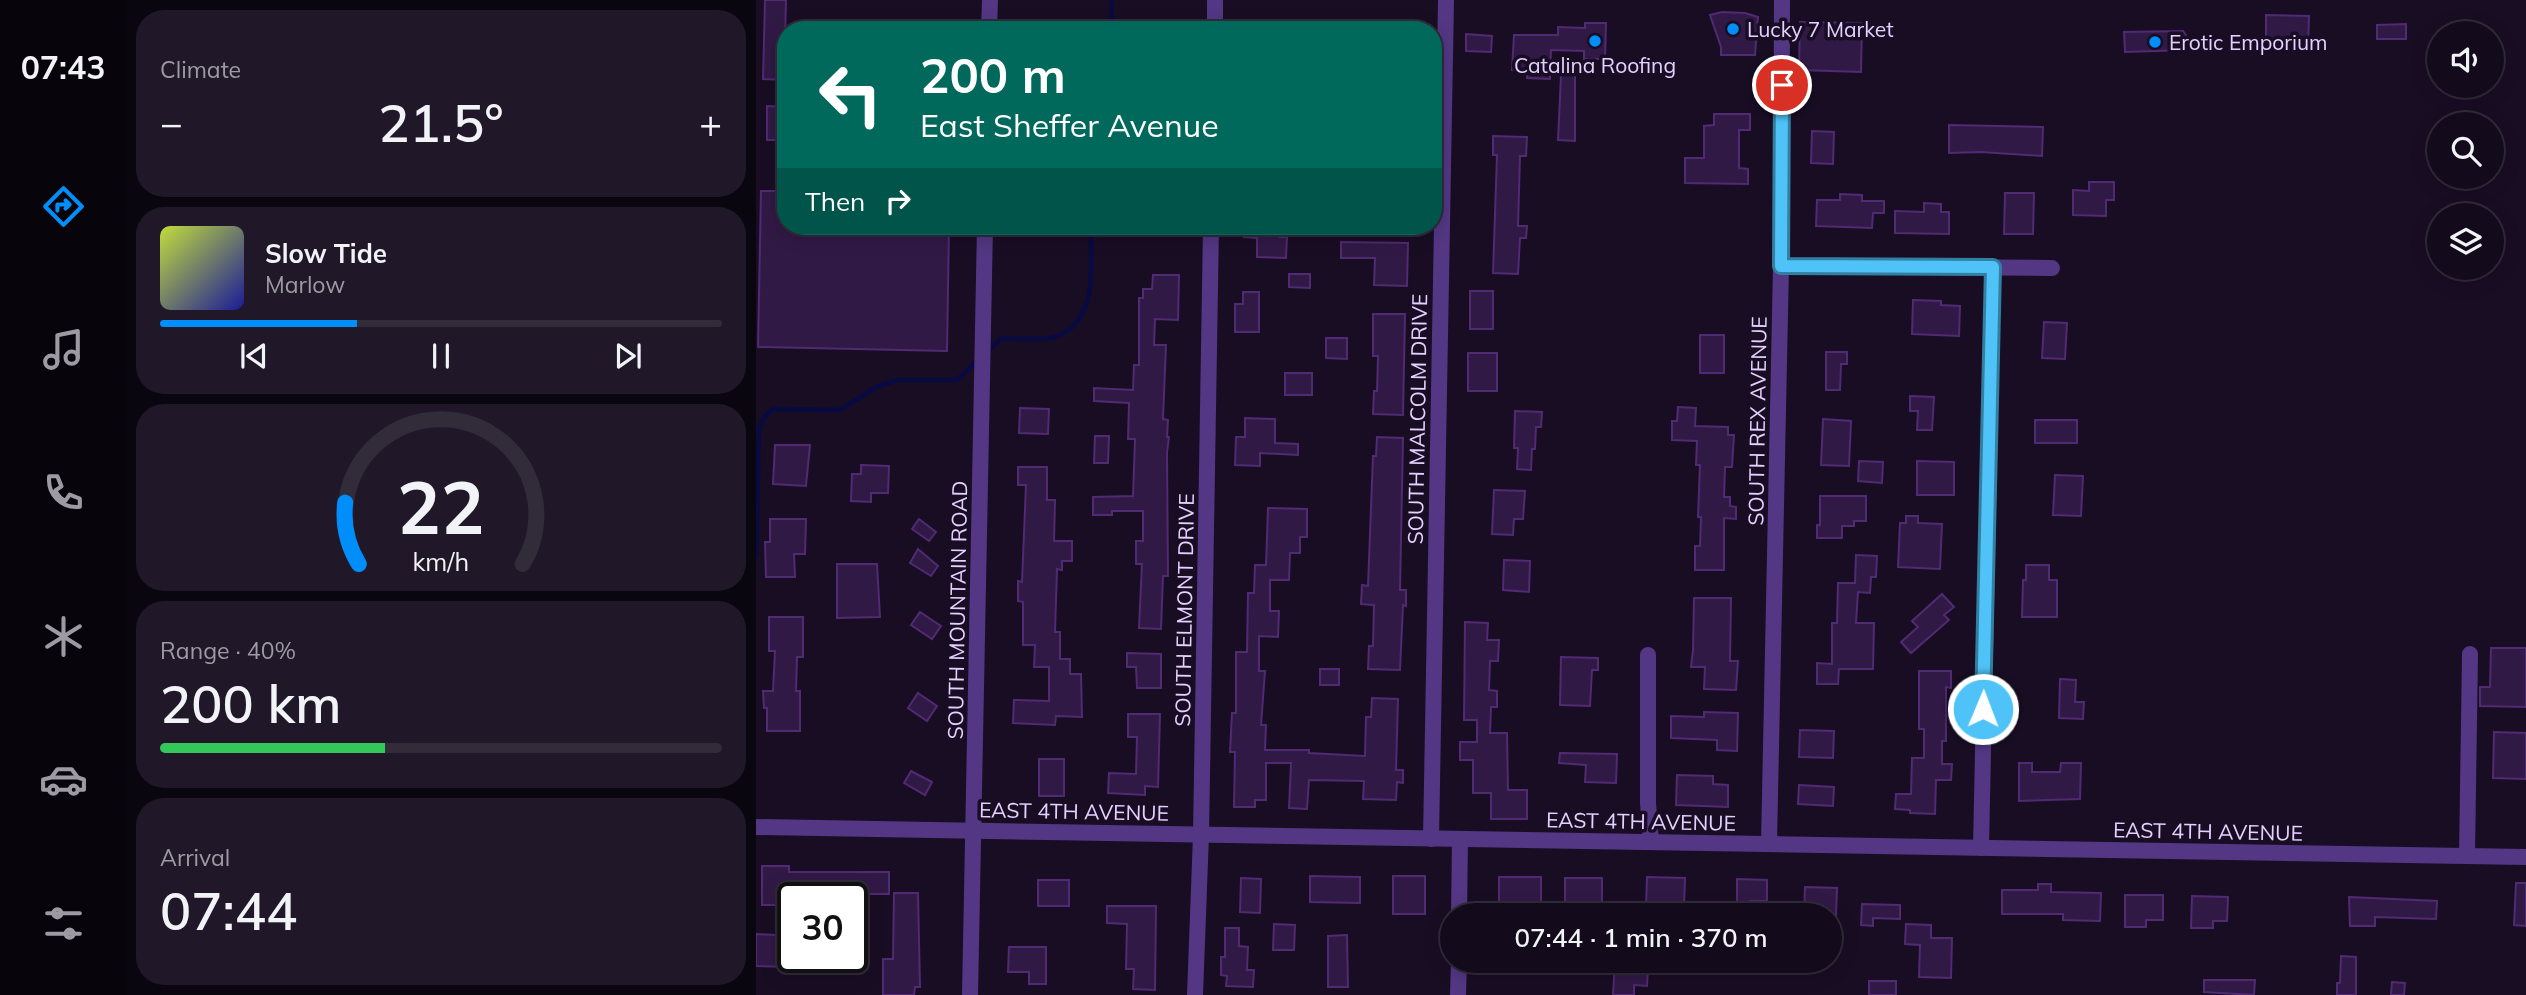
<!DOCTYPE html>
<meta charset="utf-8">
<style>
:root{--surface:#130a1b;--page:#201828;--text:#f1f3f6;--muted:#9d9aa3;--line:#322b3a;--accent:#008efb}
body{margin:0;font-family:Mulish,sans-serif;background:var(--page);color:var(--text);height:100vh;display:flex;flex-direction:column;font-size:26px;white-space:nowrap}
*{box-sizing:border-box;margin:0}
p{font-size:23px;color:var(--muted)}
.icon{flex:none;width:38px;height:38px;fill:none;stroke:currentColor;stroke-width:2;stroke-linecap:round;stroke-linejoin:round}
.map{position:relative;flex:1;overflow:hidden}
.panel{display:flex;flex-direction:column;gap:10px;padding:10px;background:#0a060f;width:630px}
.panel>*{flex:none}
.hud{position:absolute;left:21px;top:21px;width:665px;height:214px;border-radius:28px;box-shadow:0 4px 18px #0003,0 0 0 2px var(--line);background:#00695c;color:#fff;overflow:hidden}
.controls{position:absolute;left:1671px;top:21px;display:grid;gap:14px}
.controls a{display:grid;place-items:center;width:77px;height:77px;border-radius:50%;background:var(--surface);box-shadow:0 4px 18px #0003,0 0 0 2px var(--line);font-size:35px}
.speed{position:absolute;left:21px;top:882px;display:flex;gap:14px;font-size:35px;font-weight:700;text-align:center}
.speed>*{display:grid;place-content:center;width:91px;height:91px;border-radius:50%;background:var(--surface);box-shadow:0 4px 18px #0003,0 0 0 2px var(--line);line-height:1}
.speed .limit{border:4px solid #111;border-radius:10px;background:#fff;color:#111}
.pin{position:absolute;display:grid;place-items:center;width:60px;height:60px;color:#fff;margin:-30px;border:4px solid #fff;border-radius:50%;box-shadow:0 2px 7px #0007}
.me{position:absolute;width:77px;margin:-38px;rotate:1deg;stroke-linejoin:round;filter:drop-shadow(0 0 5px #0008)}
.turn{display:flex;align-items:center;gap:24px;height:147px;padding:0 28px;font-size:32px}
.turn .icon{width:91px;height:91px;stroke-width:2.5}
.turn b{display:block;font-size:49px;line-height:60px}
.then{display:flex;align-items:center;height:66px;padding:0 28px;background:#0003;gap:14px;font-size:26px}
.big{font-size:52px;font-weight:600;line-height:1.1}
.panel .widget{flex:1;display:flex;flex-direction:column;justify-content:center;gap:10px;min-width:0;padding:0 24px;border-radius:28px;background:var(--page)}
.panel .dial{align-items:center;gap:0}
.dial svg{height:182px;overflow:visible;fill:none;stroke:var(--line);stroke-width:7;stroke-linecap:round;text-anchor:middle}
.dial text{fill:var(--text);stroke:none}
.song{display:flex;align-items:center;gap:21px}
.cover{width:84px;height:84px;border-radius:10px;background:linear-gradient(135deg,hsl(70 70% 55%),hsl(240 70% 35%))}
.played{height:7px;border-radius:4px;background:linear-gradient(90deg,var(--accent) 35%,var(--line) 35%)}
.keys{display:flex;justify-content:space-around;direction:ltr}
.heat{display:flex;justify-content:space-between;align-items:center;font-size:38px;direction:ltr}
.charge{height:10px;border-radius:5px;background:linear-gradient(90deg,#34c759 40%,var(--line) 0)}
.trip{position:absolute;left:684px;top:903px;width:402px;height:70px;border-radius:35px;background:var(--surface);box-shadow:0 4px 18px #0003,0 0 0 2px var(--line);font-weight:600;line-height:70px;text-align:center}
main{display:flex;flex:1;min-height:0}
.menu{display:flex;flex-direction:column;width:126px;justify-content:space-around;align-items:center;background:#08040b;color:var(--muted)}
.menu .icon{width:49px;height:49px}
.menu .on{color:var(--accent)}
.menu b{font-size:32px;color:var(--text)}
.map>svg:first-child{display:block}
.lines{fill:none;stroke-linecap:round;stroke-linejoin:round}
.stream{stroke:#080a42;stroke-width:4.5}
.building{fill:#311945;stroke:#502a72;stroke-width:2}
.street{stroke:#533784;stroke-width:16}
.route-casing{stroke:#337fa1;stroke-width:18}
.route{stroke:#4fc3f7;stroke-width:12}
.poi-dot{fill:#008efb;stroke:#190d24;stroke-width:2.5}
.labels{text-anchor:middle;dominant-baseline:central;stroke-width:7;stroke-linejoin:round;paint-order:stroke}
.poi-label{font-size:21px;fill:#e5d0ff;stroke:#190d24;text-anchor:start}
.street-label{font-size:21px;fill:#e5d0ff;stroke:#190d24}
</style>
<main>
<nav class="menu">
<b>07:43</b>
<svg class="icon on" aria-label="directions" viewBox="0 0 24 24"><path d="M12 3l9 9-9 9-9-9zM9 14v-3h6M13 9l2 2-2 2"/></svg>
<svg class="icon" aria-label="music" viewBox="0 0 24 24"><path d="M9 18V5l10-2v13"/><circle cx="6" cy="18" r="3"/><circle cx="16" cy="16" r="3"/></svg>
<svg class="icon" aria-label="phone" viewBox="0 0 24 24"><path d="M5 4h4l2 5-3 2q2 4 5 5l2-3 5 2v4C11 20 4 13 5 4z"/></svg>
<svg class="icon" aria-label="climate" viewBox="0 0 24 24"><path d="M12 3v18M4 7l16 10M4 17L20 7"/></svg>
<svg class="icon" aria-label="car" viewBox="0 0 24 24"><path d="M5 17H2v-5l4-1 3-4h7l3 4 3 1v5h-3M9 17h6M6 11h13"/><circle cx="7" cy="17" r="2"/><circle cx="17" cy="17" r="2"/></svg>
<svg class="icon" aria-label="filters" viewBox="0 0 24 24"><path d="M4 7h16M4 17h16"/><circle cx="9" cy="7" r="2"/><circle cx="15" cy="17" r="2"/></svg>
</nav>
<section class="panel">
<div class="widget"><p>Climate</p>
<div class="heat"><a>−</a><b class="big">21.5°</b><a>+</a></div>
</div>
<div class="widget">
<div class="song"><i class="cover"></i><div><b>Slow Tide</b><p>Marlow</p></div></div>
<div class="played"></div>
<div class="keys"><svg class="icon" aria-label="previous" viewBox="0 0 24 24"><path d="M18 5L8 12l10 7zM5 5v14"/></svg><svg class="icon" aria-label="pause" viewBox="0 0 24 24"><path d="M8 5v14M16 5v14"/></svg><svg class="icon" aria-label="next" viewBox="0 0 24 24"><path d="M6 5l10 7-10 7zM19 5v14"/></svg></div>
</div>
<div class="widget dial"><svg viewBox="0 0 100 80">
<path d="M14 69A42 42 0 1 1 86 69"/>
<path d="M14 69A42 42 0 0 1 8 42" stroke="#008efb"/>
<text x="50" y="56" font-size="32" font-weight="700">22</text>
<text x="50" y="72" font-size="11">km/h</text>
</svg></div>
<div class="widget"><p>Range · 40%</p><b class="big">200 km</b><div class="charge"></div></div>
<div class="widget"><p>Arrival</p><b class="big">07:44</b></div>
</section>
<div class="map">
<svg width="1770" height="995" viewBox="0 0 1770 995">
<rect width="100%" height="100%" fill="#190d24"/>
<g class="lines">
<g class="stream">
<polyline points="354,30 356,0"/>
<path d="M 232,351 L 244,339 C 259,338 287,341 299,337 C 344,321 334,264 335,226"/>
<polyline points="0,556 3,428 9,416 17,409 84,410 122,386 142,380 201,380 221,361"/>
</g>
</g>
<g class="building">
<polygon points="9,0 30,0 28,80 7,79"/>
<polygon points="966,12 989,13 1002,17 999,55 965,55 965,47 954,15"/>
<polygon points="1510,15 1553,16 1552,49 1510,48"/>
<polygon points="1044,22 1106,23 1105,72 1043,70"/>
<polygon points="829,23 850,23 849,59 828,59 828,51 795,50 794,79 771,78 771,70 756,70 758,35 802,35 802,27 829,28"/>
<polygon points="1650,24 1650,39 1621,39 1621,25"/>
<polygon points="1427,31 1430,35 1431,50 1369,52 1368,32"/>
<polygon points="710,34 736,36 735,52 710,51"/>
<polygon points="805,75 819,75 819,141 802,140"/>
<polygon points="11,106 30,107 30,140 11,140"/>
<polygon points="958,114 994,114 994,130 983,130 983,168 992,169 992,184 929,183 929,158 948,158 948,126 958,125"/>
<polygon points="1193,125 1287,127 1286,156 1225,152 1193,153"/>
<polygon points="1056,131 1078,132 1077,164 1055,163"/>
<polygon points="737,136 771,137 770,156 764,156 762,226 771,226 770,238 764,238 762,274 737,273 741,155 737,155"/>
<polygon points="1333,182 1358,182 1358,200 1350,200 1350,216 1317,215 1317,190 1333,191"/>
<polygon points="5,191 30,191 30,226 193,226 191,351 2,347"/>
<polygon points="1249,193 1278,193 1277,234 1248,234"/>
<polygon points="1084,194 1106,195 1106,201 1128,201 1128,213 1117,213 1116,228 1060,226 1061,200 1084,200"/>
<polygon points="1168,203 1185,204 1185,212 1193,212 1193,234 1139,233 1139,211 1168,212"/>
<polygon points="489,226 525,226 524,237 531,237 530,258 501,257 501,238 488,237"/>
<polygon points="585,242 652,243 651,286 618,285 619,258 585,258"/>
<polygon points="533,274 554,274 554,288 533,287"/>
<polygon points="397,275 423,275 422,320 399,319 398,345 410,345 407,419 412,420 411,437 413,437 411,453 412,576 407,576 405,629 383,628 386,564 380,564 380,541 387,541 387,511 356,511 356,515 337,515 337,497 377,496 379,439 372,439 373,403 338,401 338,388 377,390 378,365 383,365 383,298 387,298 387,289 396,289"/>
<rect x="714" y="291" width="23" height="38"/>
<polygon points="487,292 503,292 503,332 479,332 479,304 487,304"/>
<polygon points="1157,300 1185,301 1185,305 1204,306 1203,336 1156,334"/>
<polygon points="617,314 649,314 647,415 617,414 618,391 621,391 622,356 617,356"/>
<polygon points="1288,322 1311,323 1309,359 1286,358"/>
<rect x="944" y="335" width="24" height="38"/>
<polygon points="570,338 591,338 591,359 570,358"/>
<polygon points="1070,352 1091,352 1091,364 1085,364 1084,390 1070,390"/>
<rect x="712" y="353" width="29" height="38"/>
<rect x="529" y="373" width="27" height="22"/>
<polygon points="1154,396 1178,397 1176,430 1161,430 1162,411 1154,411"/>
<polygon points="922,407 940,408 939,426 972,427 972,435 978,435 976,467 969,467 968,497 974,497 974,506 980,507 980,519 968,518 968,570 939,570 939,546 944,546 945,517 942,517 944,465 940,465 941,441 916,440 916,421 921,421"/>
<polygon points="264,408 293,409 292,434 263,433"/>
<polygon points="759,411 786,412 785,427 780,427 779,449 776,449 775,470 761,469 762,448 758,448"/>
<polygon points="489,418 519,419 519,443 542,444 542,455 504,453 504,466 479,465 480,437 489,437"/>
<polygon points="1067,419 1095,421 1093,466 1065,465"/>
<rect x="1279" y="420" width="42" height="23"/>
<polygon points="339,436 353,436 352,463 338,463"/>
<polygon points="621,437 647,438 644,590 650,590 650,606 647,605 644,670 612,669 613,646 617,646 618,605 605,604 606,585 612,586 617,456 620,456"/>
<polygon points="19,445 54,445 50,486 17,484"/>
<polygon points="1103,461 1127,462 1126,483 1102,481"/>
<polygon points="1161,461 1198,462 1198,495 1161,495"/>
<polygon points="105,465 133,466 132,493 115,493 115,502 95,501 96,474 105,474"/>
<polygon points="262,467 291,467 291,500 299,500 298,541 316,541 316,561 306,561 306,570 301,569 299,632 304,632 304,659 314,659 314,674 325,674 326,717 300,716 299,725 257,723 258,700 293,701 293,667 278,667 279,645 267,645 267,602 262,601 262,581 266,582 270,485 262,485"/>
<polygon points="1299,475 1327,476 1325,516 1297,515"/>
<polygon points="738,490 769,491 767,519 758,519 757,535 736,534"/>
<polygon points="1064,496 1110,496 1110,521 1098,521 1098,526 1086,526 1086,538 1061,538 1061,525 1064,525"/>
<polygon points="512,508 551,509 551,537 544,537 544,553 534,553 533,580 514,580 514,611 523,611 522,637 503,636 503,671 509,671 505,725 510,725 509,750 553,750 553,753 609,756 610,717 615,717 616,698 642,699 640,770 647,770 647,783 641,782 640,800 607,799 608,781 553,780 551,809 533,808 535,763 510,763 510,800 499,800 499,807 478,807 479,752 474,752 476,713 480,713 480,652 491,652 492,593 498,593 499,565 510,565"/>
<polygon points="1150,516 1162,516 1162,523 1186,524 1184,569 1142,567 1144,523 1150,523"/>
<polygon points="14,519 50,519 49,554 38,554 39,577 10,577 9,542 14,542"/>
<polygon points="163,519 180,532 173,541 156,529"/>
<polygon points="162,549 182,566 175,576 154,563"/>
<polygon points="1100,555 1121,556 1120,577 1115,577 1114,593 1102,592 1100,623 1118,623 1117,669 1083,669 1082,684 1061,684 1061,663 1076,664 1076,623 1081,623 1082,583 1099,583"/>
<polygon points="748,560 774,561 773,592 747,590"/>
<polygon points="81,564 121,564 124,617 81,618"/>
<polygon points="1270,565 1293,565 1293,580 1301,580 1301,617 1266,617 1267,580 1270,580"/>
<polygon points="1186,594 1198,607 1188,615 1193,620 1155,653 1145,642 1162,627 1156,621"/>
<polygon points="938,598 975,598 974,661 982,661 980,690 948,689 949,667 935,667 937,650"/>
<polygon points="164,612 185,626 176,639 155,625"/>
<polygon points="13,617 47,617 47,657 41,657 40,691 44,691 44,731 11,731 11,708 8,708 7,691 17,691 19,651 13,651"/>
<polygon points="709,622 732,623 731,640 743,640 742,661 734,661 733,690 741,691 741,707 735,707 734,733 751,733 752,790 771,790 771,819 735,819 735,793 717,793 717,760 704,760 704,742 721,742 721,720 708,720"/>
<polygon points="1735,648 1770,648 1770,707 1724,706 1724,687 1734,687"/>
<polygon points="371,653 405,654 405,688 381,688 380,667 371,667"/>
<polygon points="805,657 842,658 842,670 836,670 834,706 804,705"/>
<rect x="564" y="669" width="19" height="16"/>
<polygon points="1163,671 1195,671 1195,688 1190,687 1190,741 1186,741 1186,764 1196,764 1195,780 1180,780 1179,814 1154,813 1154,810 1139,809 1140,794 1155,794 1156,758 1168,758 1168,729 1163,729"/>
<polygon points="1304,679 1320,680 1319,702 1328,702 1327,719 1303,718"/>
<polygon points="162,693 181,706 171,721 152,708"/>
<polygon points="948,712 982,713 981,751 961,750 961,740 915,738 915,716 948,717"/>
<polygon points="372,714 404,714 402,787 389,786 389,795 352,793 353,773 380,774 381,737 372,737"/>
<polygon points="1044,730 1078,731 1077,758 1043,757"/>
<polygon points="1738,732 1770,733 1770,779 1737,778"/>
<polygon points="804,753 861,754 860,783 829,782 830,765 803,763"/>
<rect x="283" y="759" width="25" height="37"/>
<polygon points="1263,763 1276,763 1276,772 1304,772 1305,763 1325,763 1324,799 1263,801"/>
<polygon points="155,771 176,782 169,795 148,783"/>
<polygon points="921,775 957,776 957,784 972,785 972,807 920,805"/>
<polygon points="1043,785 1078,787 1077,806 1042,804"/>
<polygon points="6,866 33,866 33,872 133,872 133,894 75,894 75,898 33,898 33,905 6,905"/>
<polygon points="554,876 604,877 604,903 554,902"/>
<rect x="637" y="876" width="32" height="38"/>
<polygon points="743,877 785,877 785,909 769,909 769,915 750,915 750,908 743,907"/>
<polygon points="891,877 929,878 928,907 890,906"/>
<polygon points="485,878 505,879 504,913 484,912"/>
<polygon points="809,878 846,878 846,902 834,902 834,915 809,915"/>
<polygon points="981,879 1011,880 1011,901 994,901 993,907 981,907"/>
<rect x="282" y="880" width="31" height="26"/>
<polygon points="1760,883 1770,883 1770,926 1758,925"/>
<polygon points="1282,884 1295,884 1295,892 1345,893 1344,921 1307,920 1307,914 1246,914 1246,890 1282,890"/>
<polygon points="1049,887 1081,888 1080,915 1048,915"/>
<polygon points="138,893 162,893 164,987 159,987 158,995 127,995 127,959 137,959"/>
<polygon points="1369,895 1407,895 1407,920 1390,920 1390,927 1369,927"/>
<polygon points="1436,896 1472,897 1471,921 1457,921 1457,928 1435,928"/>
<polygon points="1593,897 1681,901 1680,919 1619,917 1619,926 1594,926"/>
<polygon points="1106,904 1144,905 1144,919 1117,918 1117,926 1105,925"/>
<polygon points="351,906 400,906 399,990 377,989 378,969 370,969 371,924 351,923"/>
<polygon points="518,924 539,925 538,950 517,950"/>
<polygon points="1150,924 1175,925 1175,938 1196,938 1195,978 1163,977 1164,945 1149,944"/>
<polygon points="469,928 483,928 483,946 492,947 491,970 498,970 497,987 470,986 471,976 465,975 465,957 469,957"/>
<polygon points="0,934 37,936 37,967 0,966"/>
<polygon points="591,935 592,987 572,987 572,936"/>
<polygon points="253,947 290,947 290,984 273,984 273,972 252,972"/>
<polygon points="1585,956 1600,957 1600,995 1581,995 1581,983 1584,983"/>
<polygon points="859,961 880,962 880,969 892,969 891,986 878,985 878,995 857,995"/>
<polygon points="1448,980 1499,980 1498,995 1448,992"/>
<rect x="1113" y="981" width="27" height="14"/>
<polygon points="1636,982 1649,983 1648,995 1635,995"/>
</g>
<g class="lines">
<g class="street">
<polyline points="233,30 234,0"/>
<polyline points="459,30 459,0"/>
<polyline points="1025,266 1296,268"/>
<polyline points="892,655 892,803 895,842"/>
<polyline points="0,827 1770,857"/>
<polyline points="675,839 690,0"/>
<polyline points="1013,843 1025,266 1026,0"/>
<polyline points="1225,848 1237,267"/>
<polyline points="1711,856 1714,654"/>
<polyline points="703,915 704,839"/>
<polyline points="214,995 229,226"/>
<polyline points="439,995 445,835 455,226"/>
<polyline points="702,995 703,961"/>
</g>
</g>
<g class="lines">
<defs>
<polyline id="route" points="1026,85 1025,266 1237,267 1227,709"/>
</defs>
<use href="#route" class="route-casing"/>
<use href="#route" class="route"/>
</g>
<g class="poi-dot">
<circle cx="977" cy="29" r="7"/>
<circle cx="839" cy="41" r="7"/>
<circle cx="1399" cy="42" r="7"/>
</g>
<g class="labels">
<g class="poi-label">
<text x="991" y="29">Lucky 7 Market</text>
<text x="1413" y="42">Erotic Emporium</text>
<text x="839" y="65" text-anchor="middle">Catalina Roofing</text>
</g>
<g class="street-label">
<text transform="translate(661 419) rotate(-89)">SOUTH MALCOLM DRIVE</text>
<text transform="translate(1001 421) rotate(-89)">SOUTH REX AVENUE</text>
<text transform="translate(201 610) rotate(-89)">SOUTH MOUNTAIN ROAD</text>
<text transform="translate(428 610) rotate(-89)">SOUTH ELMONT DRIVE</text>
<text transform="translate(318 811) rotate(1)">EAST 4TH AVENUE</text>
<text transform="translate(885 821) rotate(1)">EAST 4TH AVENUE</text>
<text transform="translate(1452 831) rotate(1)">EAST 4TH AVENUE</text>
</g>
</g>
</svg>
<div class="controls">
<a><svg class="icon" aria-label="sound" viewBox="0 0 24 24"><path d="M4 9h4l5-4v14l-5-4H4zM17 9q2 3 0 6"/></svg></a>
<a><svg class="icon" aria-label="search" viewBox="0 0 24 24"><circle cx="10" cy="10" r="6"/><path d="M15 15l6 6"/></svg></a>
<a><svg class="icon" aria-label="layers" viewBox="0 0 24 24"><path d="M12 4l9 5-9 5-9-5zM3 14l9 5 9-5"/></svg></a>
</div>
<div class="speed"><div class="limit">30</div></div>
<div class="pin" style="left:1026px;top:85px;background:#d93025"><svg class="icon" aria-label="arrive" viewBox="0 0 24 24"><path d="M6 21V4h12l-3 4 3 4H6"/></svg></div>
<svg class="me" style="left:1227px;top:709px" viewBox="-20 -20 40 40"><circle r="17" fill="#4fc3f7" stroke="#fff" stroke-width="3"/><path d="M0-11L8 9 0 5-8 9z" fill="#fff"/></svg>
<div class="trip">07:44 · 1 min · 370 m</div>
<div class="hud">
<div class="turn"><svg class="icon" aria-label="left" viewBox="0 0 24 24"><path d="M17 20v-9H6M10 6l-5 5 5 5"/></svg><div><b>200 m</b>East Sheffer Avenue</div></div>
<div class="then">Then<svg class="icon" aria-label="right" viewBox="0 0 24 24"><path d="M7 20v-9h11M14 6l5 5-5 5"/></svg></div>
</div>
</div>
</main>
